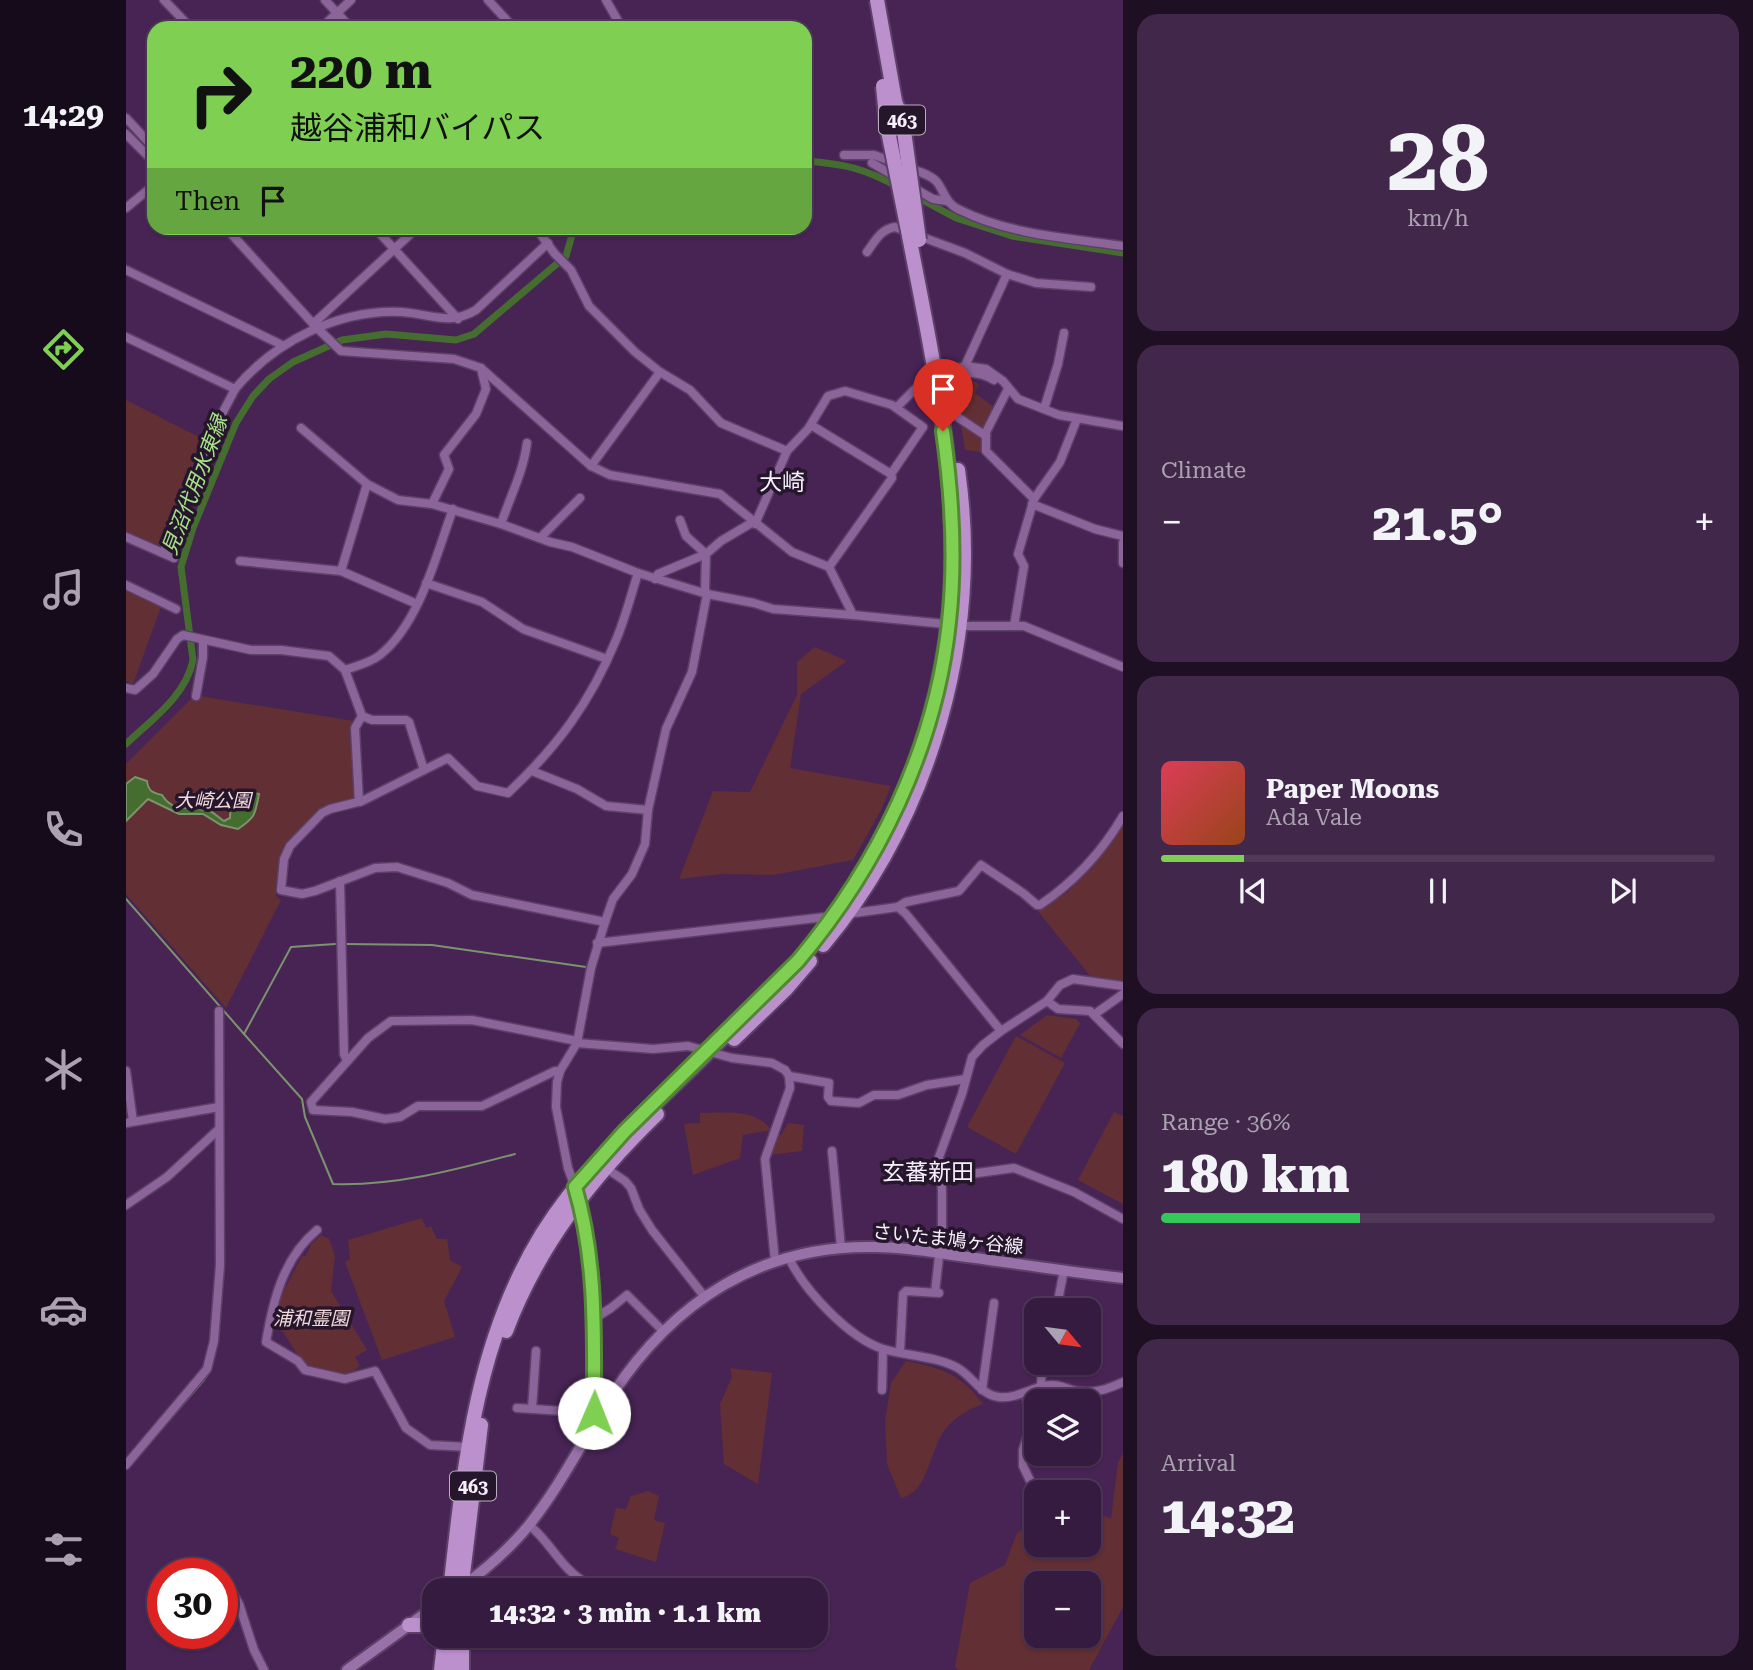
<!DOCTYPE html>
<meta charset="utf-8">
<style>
:root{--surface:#361b40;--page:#41284b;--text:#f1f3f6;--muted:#aaa1b1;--line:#503959;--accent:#7fd052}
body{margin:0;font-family:"Roboto Serif","Noto Sans JP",serif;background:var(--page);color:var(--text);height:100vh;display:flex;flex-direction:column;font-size:26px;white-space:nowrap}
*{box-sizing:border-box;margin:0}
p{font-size:23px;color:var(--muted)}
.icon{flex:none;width:38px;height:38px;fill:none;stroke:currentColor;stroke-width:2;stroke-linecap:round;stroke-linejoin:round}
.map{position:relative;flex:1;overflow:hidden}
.details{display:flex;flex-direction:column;gap:14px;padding:14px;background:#1e0f23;width:630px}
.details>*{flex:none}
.top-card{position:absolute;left:21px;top:21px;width:665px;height:214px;border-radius:21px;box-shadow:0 2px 5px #0004,0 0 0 2px var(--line);background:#7fd052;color:#111;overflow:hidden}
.needle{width:46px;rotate:119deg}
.tools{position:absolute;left:898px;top:1298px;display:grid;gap:14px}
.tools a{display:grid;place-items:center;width:77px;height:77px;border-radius:14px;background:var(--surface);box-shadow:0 2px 5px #0004,0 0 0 2px var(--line);font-size:35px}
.speed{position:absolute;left:21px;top:1558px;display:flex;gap:14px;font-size:35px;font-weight:700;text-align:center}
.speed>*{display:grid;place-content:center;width:91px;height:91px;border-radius:50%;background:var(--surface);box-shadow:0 2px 5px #0004,0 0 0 2px var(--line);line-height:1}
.speed .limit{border:10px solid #d22;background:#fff;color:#111}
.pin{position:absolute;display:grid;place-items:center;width:60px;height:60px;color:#fff;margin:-72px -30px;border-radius:50% 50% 50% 0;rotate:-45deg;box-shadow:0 0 7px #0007}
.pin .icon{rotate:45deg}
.me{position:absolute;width:77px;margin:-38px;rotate:1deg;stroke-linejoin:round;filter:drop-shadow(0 0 5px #0008)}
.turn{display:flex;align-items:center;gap:24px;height:147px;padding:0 28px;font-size:32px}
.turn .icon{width:91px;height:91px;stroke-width:2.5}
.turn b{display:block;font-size:49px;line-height:60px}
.then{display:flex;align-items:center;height:66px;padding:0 28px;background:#0003;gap:14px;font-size:26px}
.big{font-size:52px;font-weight:800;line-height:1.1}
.details .tile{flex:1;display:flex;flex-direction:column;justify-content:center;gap:10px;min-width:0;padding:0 24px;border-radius:21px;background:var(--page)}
.details .dial{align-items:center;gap:0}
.dial b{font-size:91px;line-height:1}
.song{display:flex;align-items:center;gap:21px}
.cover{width:84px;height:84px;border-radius:10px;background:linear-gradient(135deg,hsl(350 70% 55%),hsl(20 70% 35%))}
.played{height:7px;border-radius:4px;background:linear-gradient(90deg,var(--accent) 15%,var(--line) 15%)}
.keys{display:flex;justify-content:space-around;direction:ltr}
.heat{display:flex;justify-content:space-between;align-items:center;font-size:38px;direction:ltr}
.charge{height:10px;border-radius:5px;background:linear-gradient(90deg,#34c759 36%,var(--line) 0)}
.trip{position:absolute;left:296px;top:1578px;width:406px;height:70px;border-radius:21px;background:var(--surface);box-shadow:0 2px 5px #0004,0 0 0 2px var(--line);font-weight:800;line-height:70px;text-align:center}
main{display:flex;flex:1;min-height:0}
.tab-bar{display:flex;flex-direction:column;width:126px;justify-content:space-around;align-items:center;background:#160b1a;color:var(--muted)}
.tab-bar .icon{width:49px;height:49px}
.tab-bar .selected{color:var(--accent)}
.tab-bar b{font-size:32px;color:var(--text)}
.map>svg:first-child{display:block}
.green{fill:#622f34;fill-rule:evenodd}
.water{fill:#446d2f;stroke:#7a946c;stroke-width:2}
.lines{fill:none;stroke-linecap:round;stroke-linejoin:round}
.stream{stroke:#7a946c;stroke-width:2}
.canal{stroke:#446d2f;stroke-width:7}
.street-tunnel{stroke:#62426e;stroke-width:8;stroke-dasharray:8 4;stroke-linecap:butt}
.street-casing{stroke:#5d4068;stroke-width:11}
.secondary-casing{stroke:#5d4068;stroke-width:14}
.highway-casing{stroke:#5d4068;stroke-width:18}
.street{stroke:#8b649a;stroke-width:8}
.secondary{stroke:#9971a9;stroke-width:10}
.highway{stroke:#bb90cd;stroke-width:14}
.street-bridge-casing{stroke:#5d4068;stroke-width:11;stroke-linecap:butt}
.highway-bridge-casing{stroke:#5d4068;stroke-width:18;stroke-linecap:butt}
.street-bridge{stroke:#8b649a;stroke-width:8}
.highway-bridge{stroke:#bb90cd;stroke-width:14}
.route-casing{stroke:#538735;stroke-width:18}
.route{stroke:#7fd052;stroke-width:12}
.labels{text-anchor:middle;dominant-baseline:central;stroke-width:7;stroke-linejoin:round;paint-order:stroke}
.shield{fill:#26162c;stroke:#b8aebd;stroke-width:2}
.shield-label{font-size:18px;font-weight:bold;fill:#f7effb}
.park-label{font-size:19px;font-style:italic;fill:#f2dadb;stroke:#26162c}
.street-label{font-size:19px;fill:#f7effb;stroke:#26162c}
.water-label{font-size:21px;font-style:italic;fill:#a6e289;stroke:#26162c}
.quarter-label{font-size:23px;fill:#f7effb;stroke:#26162c}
</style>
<main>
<nav class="tab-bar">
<b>14:29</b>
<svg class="icon selected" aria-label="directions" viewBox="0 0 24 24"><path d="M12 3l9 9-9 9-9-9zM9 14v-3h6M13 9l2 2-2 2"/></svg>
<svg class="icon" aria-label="music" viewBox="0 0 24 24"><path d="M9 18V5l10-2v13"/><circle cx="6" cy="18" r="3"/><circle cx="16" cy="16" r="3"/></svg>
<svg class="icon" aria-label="phone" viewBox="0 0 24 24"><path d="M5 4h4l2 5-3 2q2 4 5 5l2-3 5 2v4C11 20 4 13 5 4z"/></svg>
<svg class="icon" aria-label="climate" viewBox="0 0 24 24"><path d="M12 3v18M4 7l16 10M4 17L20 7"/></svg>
<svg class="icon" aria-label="car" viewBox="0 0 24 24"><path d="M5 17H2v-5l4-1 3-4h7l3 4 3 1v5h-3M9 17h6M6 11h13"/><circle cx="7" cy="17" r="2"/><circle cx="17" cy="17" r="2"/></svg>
<svg class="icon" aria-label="filters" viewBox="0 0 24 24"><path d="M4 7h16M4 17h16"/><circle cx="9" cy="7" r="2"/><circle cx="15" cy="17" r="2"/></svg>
</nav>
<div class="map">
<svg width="997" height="1670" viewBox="0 0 997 1670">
<rect width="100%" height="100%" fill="#482455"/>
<g class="green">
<polygon points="840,377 853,384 849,393 869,408 857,452 839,450 828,379"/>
<polygon points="0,400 77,439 33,548 0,532"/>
<polygon points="0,590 35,607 7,684 0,681"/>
<polygon points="689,647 721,661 675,694 664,768 765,786 755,810 727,860 647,875 596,874 553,879 587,791 624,792 671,695 671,662"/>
<polygon points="73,696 228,721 231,796 228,800 203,807 156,859 150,896 155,900 100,1008 0,894 0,764 64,700"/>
<polygon points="997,824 997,982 965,977 911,910 942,892"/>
<polygon points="921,1015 950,1019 954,1023 935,1058 894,1035"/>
<polygon points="890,1036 939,1063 890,1154 841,1127"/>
<polygon points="988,1112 997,1116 997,1204 952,1180"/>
<path d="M 574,1113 C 597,1113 630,1108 645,1130 L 617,1135 L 614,1158 L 567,1175 L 558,1124 L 574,1123 Z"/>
<polygon points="662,1123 678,1125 676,1151 643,1155 649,1135 655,1135"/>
<polygon points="296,1218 300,1228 305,1226 311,1239 321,1239 324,1260 336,1267 318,1301 329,1337 256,1360 219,1262 224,1259 222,1240"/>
<polygon points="195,1235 203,1239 209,1256 205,1291 241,1350 229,1357 234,1366 220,1376 180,1368 149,1319 153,1300 176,1256 180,1256 185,1244"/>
<path d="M 780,1361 C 816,1368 835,1374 857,1404 C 843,1409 831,1416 821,1427 C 803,1447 804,1492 775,1498 L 761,1464 L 759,1421 L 765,1383 Z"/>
<polygon points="604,1368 646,1373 632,1484 598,1464 594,1404 606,1377"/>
<path d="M 997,1453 L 997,1607 L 963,1670 L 832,1670 L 829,1667 L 844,1583 L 879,1565 L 891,1533 L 910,1520 L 910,1545 L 962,1545 L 963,1509 L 985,1519 L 992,1463 ZM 910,1584 L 962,1584 L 962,1636 L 910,1636 Z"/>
<polygon points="522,1491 533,1496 528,1520 539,1523 530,1562 489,1549 493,1538 484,1534 490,1508 500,1509 505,1496"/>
</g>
<path class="water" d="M 9,777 L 21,781 C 22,791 27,793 36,795 C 47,814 66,805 84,811 C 90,814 93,818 98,821 L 104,818 C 104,804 108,798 120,791 L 133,794 C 129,814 130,817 112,829 L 95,825 L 77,814 L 53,814 L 22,799 L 0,821 L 0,784 Z"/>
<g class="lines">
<g class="stream">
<polyline points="0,899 118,1034 165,947 209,944"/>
<polyline points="219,944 306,945 460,967"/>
<path d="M 118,1034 L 176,1099 L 179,1117 L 207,1184 C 270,1186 329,1170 389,1154"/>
<polyline points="19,1448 78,1380 84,1371 88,1356"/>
</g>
<g class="canal">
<path d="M 679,161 C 719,164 738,168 774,188"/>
<polyline points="787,195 830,218 886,236 997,253"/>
<path d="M 0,744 C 25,720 60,696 67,660 L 55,567 L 67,528 L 110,423 L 127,396 L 143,379 L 167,362 L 216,340 L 260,334 L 330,340 L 348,334 L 440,256 L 448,228"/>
</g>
<polyline class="street-tunnel" points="797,380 826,370"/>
<defs>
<g id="street">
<polyline points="38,0 65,28"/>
<polyline points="199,0 225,28"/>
<polyline points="362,0 388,28"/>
<polyline points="480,0 496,28"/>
<polyline points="195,28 225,0"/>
<polyline points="0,118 28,148"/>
<polyline points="0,134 28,162"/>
<polyline points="718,155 748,155 770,163"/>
<polyline points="746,163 772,178"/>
<path d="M 782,168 C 791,171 804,174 811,182 C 819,193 820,204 834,210 C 884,235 943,238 997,246"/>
<polyline points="786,187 807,199 821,201"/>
<polyline points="0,208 28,185"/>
<polyline points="100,228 190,327 215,351 328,359 355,368 465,466 484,475 594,494 666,552 703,567 727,615 840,626 898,626 997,667"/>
<polyline points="249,228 332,319"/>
<polyline points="410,228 429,254 445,270 463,306 509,352 534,372 564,390 595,423 661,451"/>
<path d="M 741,252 C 749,241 755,229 769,227 L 839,253 L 881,274 L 910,283 L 965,287"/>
<polyline points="0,270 156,345"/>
<polyline points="187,324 291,228"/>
<path d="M 0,337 L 109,389 C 149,341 213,309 276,312 C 305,314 323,326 350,310 L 422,243"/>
<polyline points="839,366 881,274"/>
<polyline points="355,368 360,389 350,414 318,455 323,469 306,504 375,524 424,542 446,547 512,573 581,594 628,603 647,609 727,615"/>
<polyline points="826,370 839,366 860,369 877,381 892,399 933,415 997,426"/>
<path d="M 817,378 C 836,373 850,369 868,380"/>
<polyline points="882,389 860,432 860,451 908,499"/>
<polyline points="771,407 789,389 809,384"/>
<polyline points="918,409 932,364 938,333"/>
<polyline points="830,416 860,436"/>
<polyline points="175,428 241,484 272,500 306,504"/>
<polyline points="465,466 534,372"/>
<polyline points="906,504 969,529 997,536"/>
<path d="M 375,524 C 384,497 397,473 401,443"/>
<polyline points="629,524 661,451 682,429 702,396 719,391 766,405 797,427 765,474 685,425"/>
<polyline points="0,537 48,558"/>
<polyline points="414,538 454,498"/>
<polyline points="997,543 997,563"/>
<polyline points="37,553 82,441 109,389"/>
<polyline points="114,561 215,571 291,604"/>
<polyline points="703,567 766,478 765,474"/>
<polyline points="215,571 241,484"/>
<polyline points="529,579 532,574 580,554 560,536 554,520"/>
<polyline points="300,583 356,602 397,629 481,659"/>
<polyline points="0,585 50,609"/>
<polyline points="888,626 898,566 892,554 908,499 934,462 951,419"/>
<path d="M 219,670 C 230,666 244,663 254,655 C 294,623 310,555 327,509"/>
<path d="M 0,688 L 9,690 L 27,674 L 51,639 L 57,635 L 125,650 L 155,650 L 203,656 L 219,670 L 236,716 L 246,720 L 280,720 L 283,722 L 298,770 L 322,758 L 351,786 L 382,793 C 431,747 464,703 490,640 C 499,619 505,595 512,573"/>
<polyline points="70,696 77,657 77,642"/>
<polyline points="298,770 236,801 204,809 196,813 164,846 158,859 155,890 176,894 189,891 249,868 271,867 322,883 346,895 479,922"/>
<polyline points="406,771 451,789 480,806 522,810"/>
<polyline points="233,802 229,728 236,716"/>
<polyline points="214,881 218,1054 221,1061"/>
<path d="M 772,907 L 780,902 L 833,891 L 855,865 L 897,893 L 911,905 L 914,905 C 948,882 976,852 997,816"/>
<polyline points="721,914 772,907 780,914 875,1031"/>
<polyline points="471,943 708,916"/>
<polyline points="921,1001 932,1009 964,1011 997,1044"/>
<polyline points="969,1014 997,994"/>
<polyline points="451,1043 527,1049 562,1046"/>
<polyline points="606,1058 646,1063 659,1070 663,1076 664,1088 639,1159 649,1261"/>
<polyline points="0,1071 7,1121"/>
<polyline points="434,1071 429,1071 356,1106 292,1106 274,1117 259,1119 226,1112 187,1110 185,1102 242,1038 265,1021 346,1020 451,1041"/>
<polyline points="663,1076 703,1083 702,1097 705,1101 733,1103 748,1095 772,1095 801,1085 840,1079"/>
<polyline points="0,1123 93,1107"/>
<polyline points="706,1151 715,1248"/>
<polyline points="481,1166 487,1173 499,1181 505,1188 513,1209 526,1230 578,1296"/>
<polyline points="815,1178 888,1168 948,1192 997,1219"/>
<polyline points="449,1187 442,1168 430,1107 431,1082 434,1071 451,1043 465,968 479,922 487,899 506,874 519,844 522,810 540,729 566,672 581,594 579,590 580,554 595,541 627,522"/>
<path d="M 453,1199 C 472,1268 468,1342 468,1413"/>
<polyline points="0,1205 41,1177 93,1129"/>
<path d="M 191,1230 C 157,1258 147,1301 140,1342 L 172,1361 L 179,1370 L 219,1379 L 249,1371 L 280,1428 L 304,1445 L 341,1447"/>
<path d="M 663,1258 C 678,1290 723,1338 757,1349 C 781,1356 808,1356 830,1367 C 846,1375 854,1395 873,1397 C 892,1399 907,1386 925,1385 C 934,1384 942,1390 951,1391 C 968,1394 982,1389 997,1382"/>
<polyline points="809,1292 816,1230 816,1190 813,1157 836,1094 846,1057 857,1045 875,1031 921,1001 934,985 947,979 997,986"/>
<polyline points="930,1311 938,1270"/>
<polyline points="469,1318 485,1308 501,1295 537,1331"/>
<polyline points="774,1352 777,1294 780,1291 813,1293"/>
<polyline points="915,1387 916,1363"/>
<polyline points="756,1390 757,1349"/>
<polyline points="856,1390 868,1303"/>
<polyline points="900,1393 904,1428 897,1450 897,1466 910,1493"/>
<polyline points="391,1408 468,1413 471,1415"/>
<polyline points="406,1409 410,1351"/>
<polyline points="0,1465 81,1369 88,1341 94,1265 93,1011"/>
<path d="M 403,1525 C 426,1543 433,1568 463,1585"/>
<polyline points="96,1574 113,1604 128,1650 138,1670"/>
</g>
<g id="secondary">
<path d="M 333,1589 C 359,1570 383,1550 403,1525 C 435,1485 458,1438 486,1395 C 547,1302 635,1244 750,1247 C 778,1247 806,1252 834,1256 C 888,1263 943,1272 997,1278"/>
<polyline points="221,1670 308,1607"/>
</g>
<g id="highway">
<path d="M 697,945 C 805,816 856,636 832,470"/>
<polyline points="608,1039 660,989 684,961"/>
<path d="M 380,1331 C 412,1246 466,1177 531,1114"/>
<path d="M 324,1591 C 338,1467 349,1343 416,1234 C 458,1166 518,1115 574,1060 C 615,1019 660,980 695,934 C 754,856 798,762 816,666 C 844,523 810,376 783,236"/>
<polyline points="335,1591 355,1425"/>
<polyline points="283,1625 300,1625 308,1630"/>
<polyline points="315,1670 319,1636"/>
<polyline points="325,1670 329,1636"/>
<polyline points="336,1670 336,1638"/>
</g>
</defs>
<use href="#street" class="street-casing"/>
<use href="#secondary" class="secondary-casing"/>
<use href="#highway" class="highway-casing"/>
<use href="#street" class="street"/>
<use href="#secondary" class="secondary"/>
<use href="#highway" class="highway"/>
<defs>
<polyline id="street-bridge" points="562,1046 606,1058"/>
<g id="highway-bridge">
<polyline points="751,0 769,101 777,124 793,240"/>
<polyline points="757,86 761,126 783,236"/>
</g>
</defs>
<use href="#street-bridge" class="street-bridge-casing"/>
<use href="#highway-bridge" class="highway-bridge-casing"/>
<use href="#street-bridge" class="street-bridge"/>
<use href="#highway-bridge" class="highway-bridge"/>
</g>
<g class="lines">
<defs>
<path id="route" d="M 468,1413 C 468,1337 471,1261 449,1187 L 498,1132 L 672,961 C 752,866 810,747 823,622 C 830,559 826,494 817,431"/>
</defs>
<use href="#route" class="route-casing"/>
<use href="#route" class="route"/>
</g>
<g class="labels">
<g class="shield">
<rect x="753" y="105.5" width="46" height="29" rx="5"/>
<rect x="324" y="1471.5" width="46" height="29" rx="5"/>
</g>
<g class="shield-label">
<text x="776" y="120">463</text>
<text x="347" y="1486">463</text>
</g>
<g class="park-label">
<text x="87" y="800">大崎公園</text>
<text x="185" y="1318">浦和霊園</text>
</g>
<g class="street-label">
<text transform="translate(822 1239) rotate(6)">さいたま鳩ヶ谷線</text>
</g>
<g class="water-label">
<text transform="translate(69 485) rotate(-69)">見沼代用水東縁</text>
</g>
<g class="quarter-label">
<text x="656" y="482">大崎</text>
<text x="802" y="1172">玄蕃新田</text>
</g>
</g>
</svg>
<div class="tools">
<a><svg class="needle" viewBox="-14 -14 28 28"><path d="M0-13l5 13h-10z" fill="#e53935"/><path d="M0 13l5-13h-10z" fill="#aaa1b1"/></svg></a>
<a><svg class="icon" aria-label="layers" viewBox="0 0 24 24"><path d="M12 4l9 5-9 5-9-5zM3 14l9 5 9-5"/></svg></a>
<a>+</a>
<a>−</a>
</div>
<div class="speed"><div class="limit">30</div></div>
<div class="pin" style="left:817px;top:431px;background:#d93025"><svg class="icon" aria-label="arrive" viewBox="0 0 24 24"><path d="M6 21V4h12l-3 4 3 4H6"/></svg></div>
<svg class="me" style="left:468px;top:1413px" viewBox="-20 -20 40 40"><circle r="19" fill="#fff"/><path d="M0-13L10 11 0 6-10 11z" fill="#7fd052"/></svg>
<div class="trip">14:32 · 3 min · 1.1 km</div>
<div class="top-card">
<div class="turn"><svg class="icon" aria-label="right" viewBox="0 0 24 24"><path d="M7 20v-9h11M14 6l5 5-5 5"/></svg><div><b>220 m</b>越谷浦和バイパス</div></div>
<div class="then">Then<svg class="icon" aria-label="arrive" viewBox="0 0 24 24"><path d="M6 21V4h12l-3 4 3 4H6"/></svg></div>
</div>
</div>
<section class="details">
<div class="tile dial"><b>28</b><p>km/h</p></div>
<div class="tile"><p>Climate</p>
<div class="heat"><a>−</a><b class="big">21.5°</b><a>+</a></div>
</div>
<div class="tile">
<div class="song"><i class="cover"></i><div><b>Paper Moons</b><p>Ada Vale</p></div></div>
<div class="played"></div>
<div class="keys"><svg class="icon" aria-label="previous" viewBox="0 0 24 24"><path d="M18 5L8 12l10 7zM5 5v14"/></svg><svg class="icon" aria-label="pause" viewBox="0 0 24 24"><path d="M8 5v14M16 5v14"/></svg><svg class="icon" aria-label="next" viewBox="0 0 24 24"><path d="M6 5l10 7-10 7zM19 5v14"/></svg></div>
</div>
<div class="tile"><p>Range · 36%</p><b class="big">180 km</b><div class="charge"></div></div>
<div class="tile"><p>Arrival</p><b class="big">14:32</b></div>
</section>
</main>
